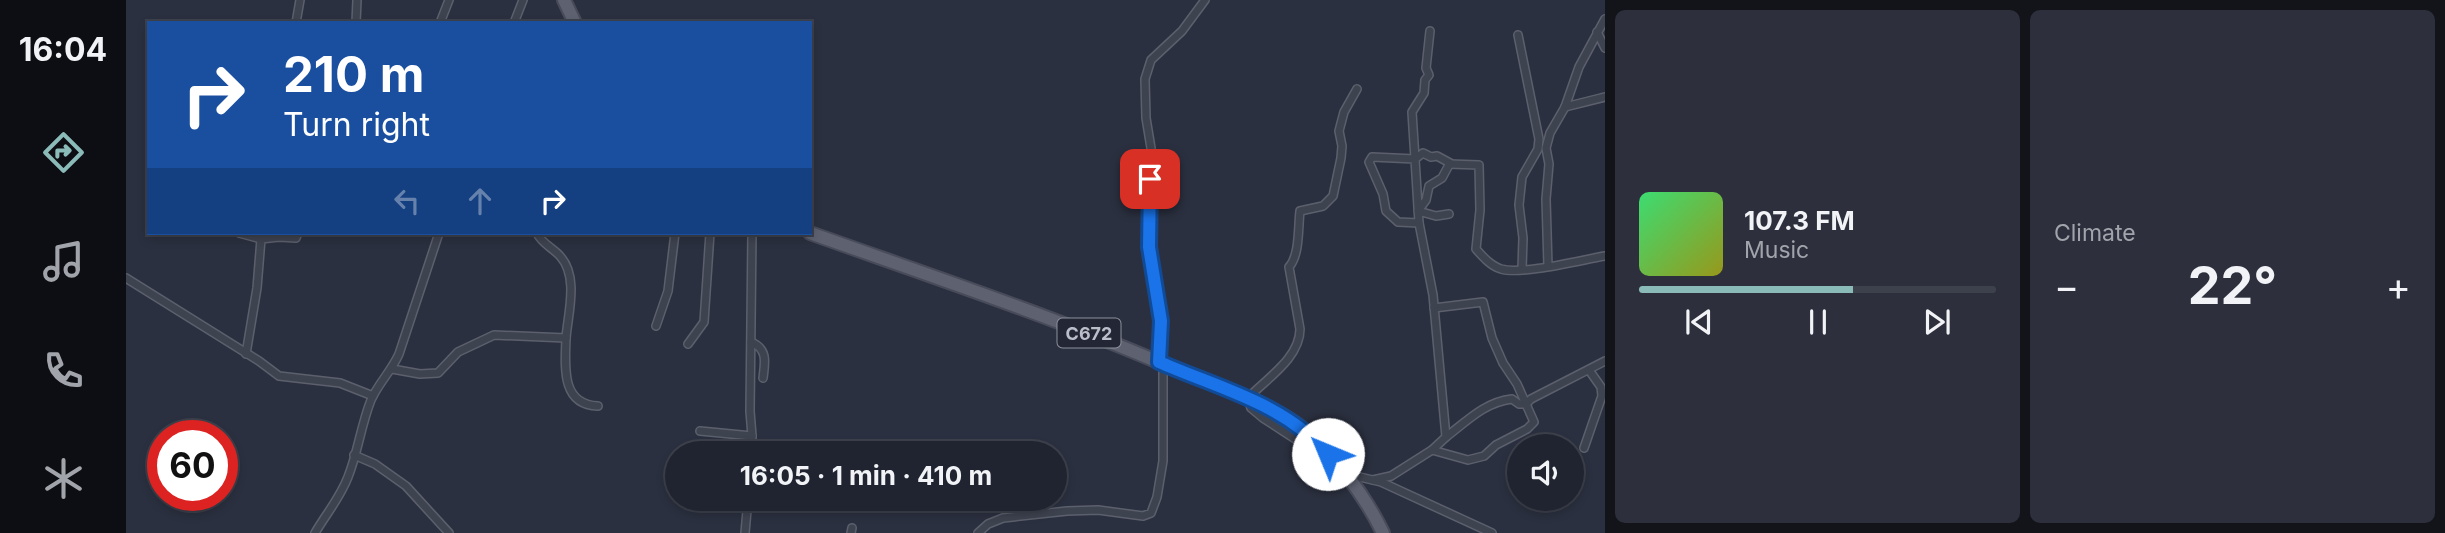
<!DOCTYPE html>
<meta charset="utf-8">
<style>
:root{--surface:#202430;--page:#2d303c;--text:#f1f3f6;--muted:#a2a4ab;--line:#3d414c;--accent:#8bbbb9}
body{margin:0;font-family:Inter,sans-serif;background:var(--page);color:var(--text);height:100vh;display:flex;flex-direction:column;font-size:26px;white-space:nowrap}
*{box-sizing:border-box;margin:0}
p{font-size:23px;color:var(--muted)}
.icon{flex:none;width:38px;height:38px;fill:none;stroke:currentColor;stroke-width:2;stroke-linecap:round;stroke-linejoin:round}
.map{position:relative;flex:1;overflow:hidden}
.panel{display:flex;flex-direction:column;gap:10px;padding:10px;background:#12141a;width:840px}
.panel>*{flex:none}
.banner{position:absolute;left:21px;top:21px;width:665px;height:214px;border-radius:0px;box-shadow:0 4px 10px #0003,0 0 0 2px var(--line);background:#1a4fa0;color:#fff;overflow:hidden}
.fabs{position:absolute;left:1381px;top:434px;display:grid;gap:14px}
.fabs a{display:grid;place-items:center;width:77px;height:77px;border-radius:50%;background:var(--surface);box-shadow:0 4px 10px #0003,0 0 0 2px var(--line);font-size:35px}
.speed{position:absolute;left:21px;top:420px;display:flex;gap:14px;font-size:35px;font-weight:700;text-align:center}
.speed>*{display:grid;place-content:center;width:91px;height:91px;border-radius:50%;background:var(--surface);box-shadow:0 4px 10px #0003,0 0 0 2px var(--line);line-height:1}
.speed .limit{border:10px solid #d22;background:#fff;color:#111}
.pin{position:absolute;display:grid;place-items:center;width:60px;height:60px;color:#fff;margin:-30px;border-radius:14px;box-shadow:0 4px 10px #0006}
.me{position:absolute;width:77px;margin:-38px;rotate:315deg;stroke-linejoin:round;filter:drop-shadow(0 0 5px #0008)}
.turn{display:flex;align-items:center;gap:24px;height:147px;padding:0 21px;font-size:32px}
.turn .icon{width:91px;height:91px;stroke-width:2.5}
.turn b{display:block;font-size:49px;line-height:60px}
.lanes{display:flex;align-items:center;height:66px;padding:0 21px;background:#0003;justify-content:center;gap:35px;direction:ltr}
.lanes .off{opacity:.35}
.big{font-size:52px;font-weight:700;line-height:1.1}
.panel .card{flex:1;display:flex;flex-direction:column;justify-content:center;gap:10px;min-width:0;padding:0 24px;border-radius:10px;background:var(--page)}
.song{display:flex;align-items:center;gap:21px}
.cover{width:84px;height:84px;border-radius:10px;background:linear-gradient(135deg,hsl(140 70% 55%),hsl(60 70% 35%))}
.played{height:7px;border-radius:4px;background:linear-gradient(90deg,var(--accent) 60%,var(--line) 60%)}
.keys{display:flex;justify-content:space-around;direction:ltr}
.heat{display:flex;justify-content:space-between;align-items:center;font-size:38px;direction:ltr}
.panel .tiles{flex:1;display:grid;gap:10px;grid-template-columns:repeat(2,1fr)}
.trip{position:absolute;left:539px;top:441px;width:402px;height:70px;border-radius:35px;background:var(--surface);box-shadow:0 4px 10px #0003,0 0 0 2px var(--line);font-weight:700;line-height:70px;text-align:center}
main{display:flex;flex:1;min-height:0}
.menu{display:flex;flex-direction:column;width:126px;justify-content:space-around;align-items:center;background:#0d0e13;color:var(--muted)}
.menu .icon{width:49px;height:49px}
.menu .current{color:var(--accent)}
.menu b{font-size:32px;color:var(--text)}
.map>svg:first-child{display:block}
.lines{fill:none;stroke-linecap:round;stroke-linejoin:round}
.minor-casing{stroke:#5c606d;stroke-width:10}
.primary-casing{stroke:#484b59;stroke-width:16}
.minor{stroke:#3e4350;stroke-width:7}
.primary{stroke:#5d6170;stroke-width:12}
.route-casing{stroke:#114b97;stroke-width:18}
.route{stroke:#1a73e8;stroke-width:12}
.labels{text-anchor:middle;dominant-baseline:central;stroke-width:7;stroke-linejoin:round;paint-order:stroke}
.shield{fill:#232735;stroke:#8d919d;stroke-width:2}
.shield-label{font-size:18px;font-weight:bold;fill:#bbbeca}
</style>
<main>
<nav class="menu">
<b>16:04</b>
<svg class="icon current" aria-label="directions" viewBox="0 0 24 24"><path d="M12 3l9 9-9 9-9-9zM9 14v-3h6M13 9l2 2-2 2"/></svg>
<svg class="icon" aria-label="music" viewBox="0 0 24 24"><path d="M9 18V5l10-2v13"/><circle cx="6" cy="18" r="3"/><circle cx="16" cy="16" r="3"/></svg>
<svg class="icon" aria-label="phone" viewBox="0 0 24 24"><path d="M5 4h4l2 5-3 2q2 4 5 5l2-3 5 2v4C11 20 4 13 5 4z"/></svg>
<svg class="icon" aria-label="climate" viewBox="0 0 24 24"><path d="M12 3v18M4 7l16 10M4 17L20 7"/></svg>
</nav>
<div class="map">
<svg width="1479" height="533" viewBox="0 0 1479 533">
<rect width="100%" height="100%" fill="#2b3040"/>
<g class="lines">
<defs>
<g id="minor">
<polyline points="170,23 174,0"/>
<polyline points="230,23 231,0"/>
<polyline points="314,23 323,0"/>
<polyline points="388,23 397,0"/>
<polyline points="1304,31 1300,68 1303,75 1299,80 1298,93 1286,112 1289,159 1246,157 1243,162 1257,194 1260,211 1272,222 1293,223 1289,159 1297,153 1305,157 1311,156 1324,163 1316,178 1303,186 1300,200 1292,211 1310,216 1323,214"/>
<polyline points="1471,32 1479,48"/>
<polyline points="1392,35 1413,139 1412,149 1396,177 1393,205 1397,238 1396,269"/>
<polyline points="1439,107 1479,97"/>
<path d="M 1323,164 L 1353,165 L 1354,210 L 1350,249 C 1357,257 1365,266 1375,269 C 1397,275 1455,260 1479,256"/>
<polyline points="113,233 135,239"/>
<polyline points="1422,266 1420,199 1423,164 1420,148 1424,133 1439,107 1453,67 1479,19"/>
<polyline points="0,278 133,361 153,376 214,383 247,396"/>
<polyline points="530,326 542,291 549,233"/>
<path d="M 440,338 C 439,367 435,405 472,406"/>
<path d="M 625,342 C 642,349 639,362 637,378"/>
<polyline points="562,344 578,322 584,233"/>
<polyline points="120,354 131,288 135,239 153,237 170,238 172,233"/>
<polyline points="1033,362 1035,321 1023,247 1025,148 1020,118 1019,79 1025,60 1056,31 1079,0"/>
<path d="M 266,369 L 294,374 L 312,373 L 332,352 L 368,335 L 440,338 C 442,313 453,277 434,256 C 427,248 415,243 411,233"/>
<polyline points="1121,397 1125,408 1137,418 1209,465"/>
<path d="M 1122,398 C 1140,379 1174,358 1174,329 L 1163,267 C 1174,255 1172,227 1174,211 L 1197,206 L 1207,196 L 1215,158 L 1216,146 L 1213,131 L 1218,112 L 1231,89"/>
<polyline points="574,431 626,436 624,411 626,233"/>
<path d="M 1320,437 C 1341,421 1359,402 1386,399 L 1393,404 L 1400,404 L 1405,399 L 1479,361"/>
<polyline points="1458,448 1476,396 1475,387 1463,370"/>
<polyline points="1306,450 1342,460 1358,456 1370,445 1401,429 1408,422 1391,384 1377,363 1366,338 1357,302 1308,308"/>
<polyline points="625,453 626,436"/>
<polyline points="228,455 249,464 280,486 323,533"/>
<polyline points="1221,474 1255,482 1366,533"/>
<polyline points="1247,480 1265,476 1306,450 1320,437 1307,295 1293,223"/>
<path d="M 189,533 C 200,514 214,498 222,477 C 232,452 235,425 245,400 C 252,384 266,370 273,354 L 313,233"/>
<polyline points="619,533 622,499"/>
<polyline points="725,533 726,528"/>
<polyline points="852,533 862,524 877,518 941,511 972,510 1017,516 1025,513 1031,497 1037,461 1037,364"/>
</g>
<g id="primary">
<polyline points="438,0 449,23"/>
<path d="M 684,233 C 802,275 922,315 1037,364 C 1083,383 1131,397 1172,425 C 1203,446 1241,499 1257,533"/>
</g>
</defs>
<use href="#minor" class="minor-casing"/>
<use href="#primary" class="primary-casing"/>
<use href="#minor" class="minor"/>
<use href="#primary" class="primary"/>
</g>
<g class="lines">
<defs>
<path id="route" d="M 1024,179 L 1023,247 L 1035,321 L 1033,362 C 1092,388 1158,403 1202,454"/>
</defs>
<use href="#route" class="route-casing"/>
<use href="#route" class="route"/>
</g>
<g class="labels">
<rect class="shield" x="931.5" y="318.5" width="63" height="29" rx="5"/>
<g class="shield-label">
<text x="963" y="333">C672</text>
</g>
</g>
</svg>
<div class="fabs">
<a><svg class="icon" aria-label="sound" viewBox="0 0 24 24"><path d="M4 9h4l5-4v14l-5-4H4zM17 9q2 3 0 6"/></svg></a>
</div>
<div class="speed"><div class="limit">60</div></div>
<div class="pin" style="left:1024px;top:179px;background:#d93025"><svg class="icon" aria-label="arrive" viewBox="0 0 24 24"><path d="M6 21V4h12l-3 4 3 4H6"/></svg></div>
<svg class="me" style="left:1202px;top:454px" viewBox="-20 -20 40 40"><circle r="19" fill="#fff"/><path d="M0-13L10 11 0 6-10 11z" fill="#1a73e8"/></svg>
<div class="trip">16:05 · 1 min · 410 m</div>
<div class="banner">
<div class="turn"><svg class="icon" aria-label="right" viewBox="0 0 24 24"><path d="M7 20v-9h11M14 6l5 5-5 5"/></svg><div><b>210 m</b>Turn right</div></div>
<div class="lanes"><svg class="icon off" aria-label="left" viewBox="0 0 24 24"><path d="M17 20v-9H6M10 6l-5 5 5 5"/></svg><svg class="icon off" aria-label="ahead" viewBox="0 0 24 24"><path d="M12 20V5M6 11l6-6 6 6"/></svg><svg class="icon" aria-label="right" viewBox="0 0 24 24"><path d="M7 20v-9h11M14 6l5 5-5 5"/></svg></div>
</div>
</div>
<section class="panel">
<div class="tiles">
<div class="card">
<div class="song"><i class="cover"></i><div><b>107.3 FM</b><p>Music</p></div></div>
<div class="played"></div>
<div class="keys"><svg class="icon" aria-label="previous" viewBox="0 0 24 24"><path d="M18 5L8 12l10 7zM5 5v14"/></svg><svg class="icon" aria-label="pause" viewBox="0 0 24 24"><path d="M8 5v14M16 5v14"/></svg><svg class="icon" aria-label="next" viewBox="0 0 24 24"><path d="M6 5l10 7-10 7zM19 5v14"/></svg></div>
</div>
<div class="card"><p>Climate</p>
<div class="heat"><a>−</a><b class="big">22°</b><a>+</a></div>
</div>
</div>
</section>
</main>
